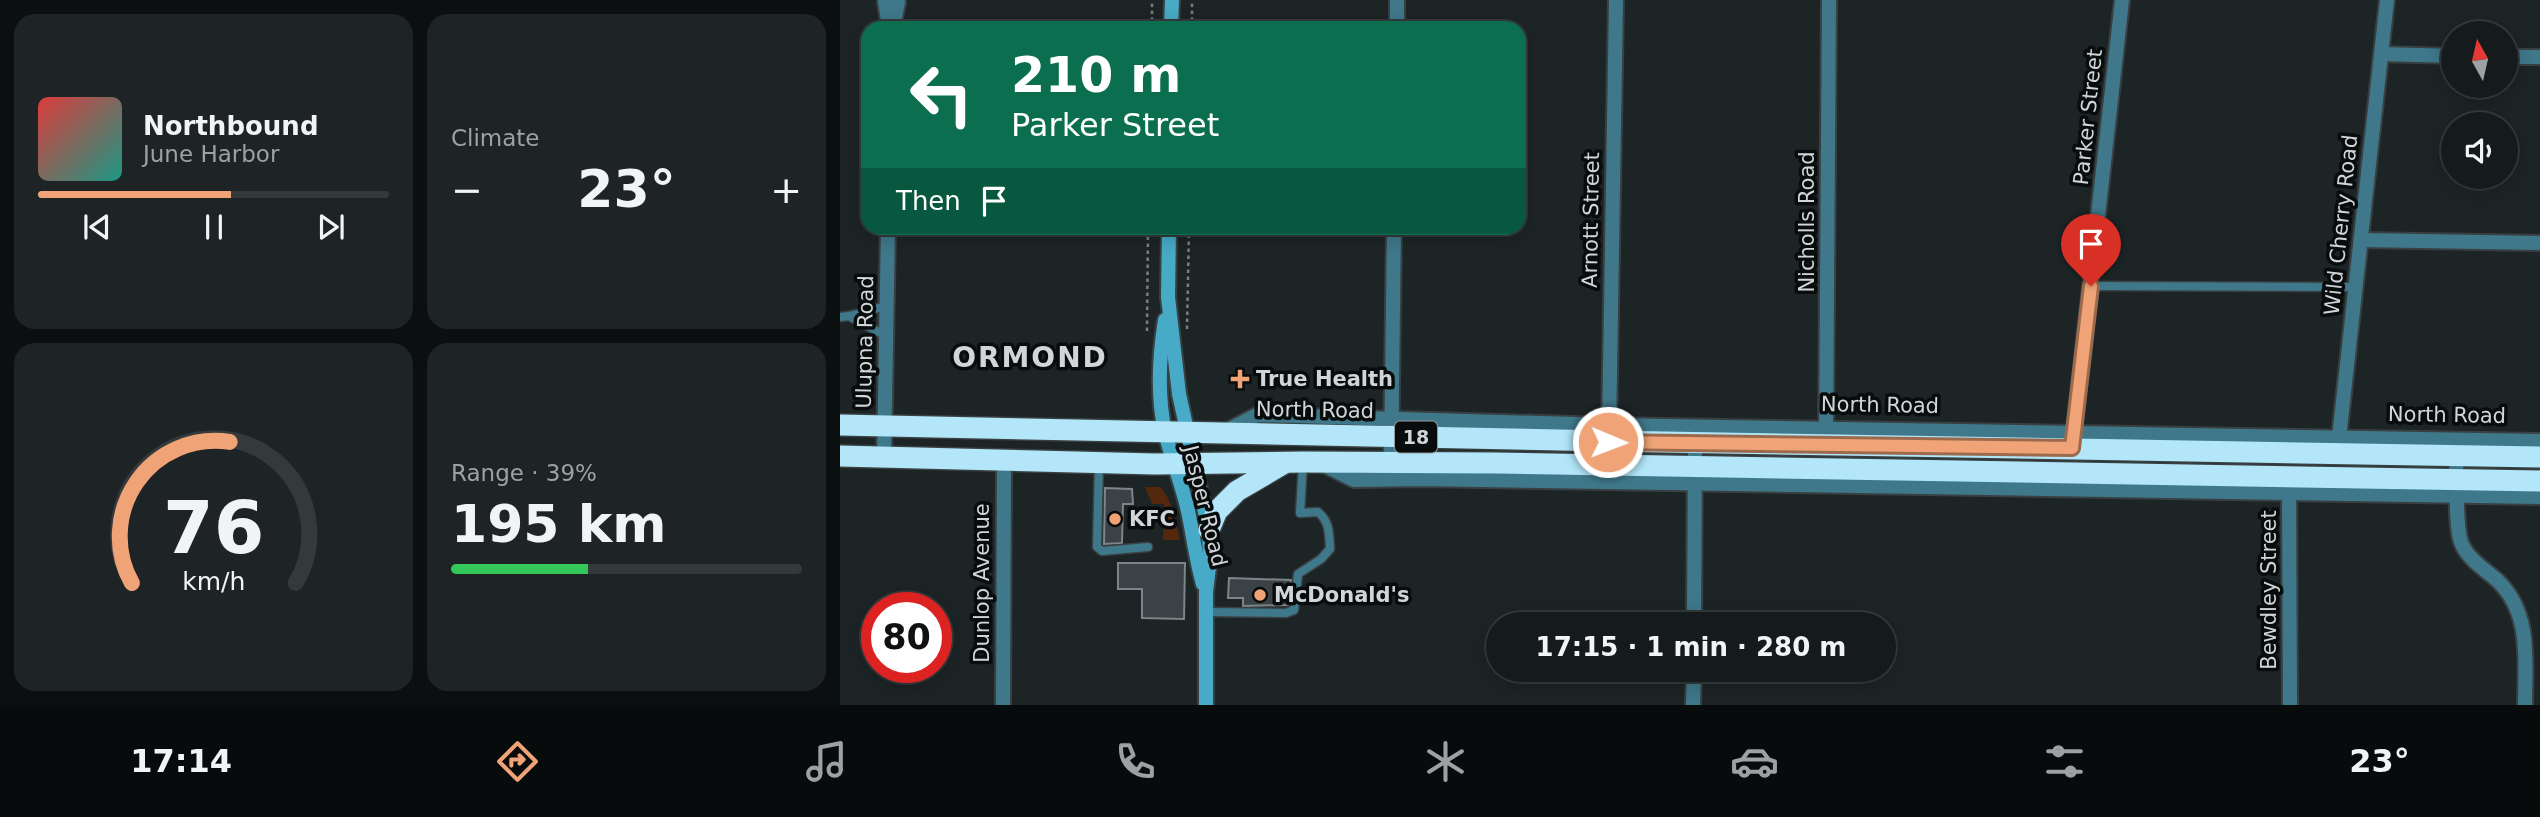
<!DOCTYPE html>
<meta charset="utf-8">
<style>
:root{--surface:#151b1c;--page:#1e2425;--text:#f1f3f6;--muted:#9da1a3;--line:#34393b;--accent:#efa377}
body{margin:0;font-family:"DejaVu Sans",sans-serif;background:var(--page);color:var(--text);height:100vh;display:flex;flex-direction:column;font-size:26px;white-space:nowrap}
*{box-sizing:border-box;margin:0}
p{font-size:23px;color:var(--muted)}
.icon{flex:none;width:38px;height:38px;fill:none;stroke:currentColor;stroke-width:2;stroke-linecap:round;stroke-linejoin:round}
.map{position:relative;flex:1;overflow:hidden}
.drawer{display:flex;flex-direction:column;gap:14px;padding:14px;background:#0c0f0f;width:840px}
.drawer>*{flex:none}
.top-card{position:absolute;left:21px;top:21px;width:665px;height:214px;border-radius:21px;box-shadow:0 4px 18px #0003,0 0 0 2px var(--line);background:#0b6e4f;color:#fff;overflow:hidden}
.needle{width:46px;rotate:352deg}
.tools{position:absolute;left:1601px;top:21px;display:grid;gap:14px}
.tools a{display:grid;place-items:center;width:77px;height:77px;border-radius:50%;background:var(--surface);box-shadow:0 4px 18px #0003,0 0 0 2px var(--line);font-size:35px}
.speed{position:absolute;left:21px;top:592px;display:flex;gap:14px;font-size:35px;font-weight:700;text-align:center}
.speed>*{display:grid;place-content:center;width:91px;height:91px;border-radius:50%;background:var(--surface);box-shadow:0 4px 18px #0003,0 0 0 2px var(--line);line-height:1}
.speed .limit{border:10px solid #d22;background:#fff;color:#111}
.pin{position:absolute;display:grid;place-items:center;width:60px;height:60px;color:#fff;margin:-72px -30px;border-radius:50% 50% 50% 0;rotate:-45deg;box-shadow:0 0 7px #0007}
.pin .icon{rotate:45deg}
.me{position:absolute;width:77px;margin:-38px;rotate:91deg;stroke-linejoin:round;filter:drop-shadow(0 0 5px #0008)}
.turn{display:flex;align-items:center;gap:24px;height:147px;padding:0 35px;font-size:32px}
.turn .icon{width:91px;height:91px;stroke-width:2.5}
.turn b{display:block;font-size:49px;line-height:60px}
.then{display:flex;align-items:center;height:66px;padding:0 35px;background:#0003;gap:14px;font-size:26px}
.big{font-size:52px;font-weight:700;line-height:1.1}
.drawer .card{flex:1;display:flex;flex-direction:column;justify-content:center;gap:10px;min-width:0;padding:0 24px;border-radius:21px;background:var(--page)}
.drawer .dial{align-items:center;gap:0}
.dial svg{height:182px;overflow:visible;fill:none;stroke:var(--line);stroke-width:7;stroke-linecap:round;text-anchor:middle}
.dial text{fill:var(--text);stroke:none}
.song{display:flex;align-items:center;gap:21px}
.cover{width:84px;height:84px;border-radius:10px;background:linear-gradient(135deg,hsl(0 70% 55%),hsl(170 70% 35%))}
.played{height:7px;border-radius:4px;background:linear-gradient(90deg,var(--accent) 55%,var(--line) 55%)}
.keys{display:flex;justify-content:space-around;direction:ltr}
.heat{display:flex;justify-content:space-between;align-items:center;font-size:38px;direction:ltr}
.charge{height:10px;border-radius:5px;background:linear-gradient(90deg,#34c759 39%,var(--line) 0)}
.drawer .tiles{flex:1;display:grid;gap:14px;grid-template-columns:repeat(2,1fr)}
.trip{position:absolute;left:646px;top:612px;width:410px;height:70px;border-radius:35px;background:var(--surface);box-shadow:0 4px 18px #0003,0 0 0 2px var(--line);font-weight:700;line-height:70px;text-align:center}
.tabs{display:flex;height:112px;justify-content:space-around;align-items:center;background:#080b0b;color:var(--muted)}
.tabs .icon{width:49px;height:49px}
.tabs .selected{color:var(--accent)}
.tabs b{font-size:32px;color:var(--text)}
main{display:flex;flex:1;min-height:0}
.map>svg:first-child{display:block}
.green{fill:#54280c}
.building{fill:#3a4245;stroke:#7c8588;stroke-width:2}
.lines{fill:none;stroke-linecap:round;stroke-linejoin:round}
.lane-casing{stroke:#394042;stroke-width:11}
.street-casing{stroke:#394042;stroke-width:18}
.secondary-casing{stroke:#394042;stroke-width:18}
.highway-casing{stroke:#394042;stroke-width:24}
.path{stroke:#797f81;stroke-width:2.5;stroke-dasharray:3.5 3.5;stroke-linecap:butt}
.lane{stroke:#3f788a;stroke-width:8}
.street{stroke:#3f788a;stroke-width:14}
.secondary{stroke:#47aac6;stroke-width:14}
.highway{stroke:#b2e6f8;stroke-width:21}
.route-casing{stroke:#9b6a4d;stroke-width:18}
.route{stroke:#efa377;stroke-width:12}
.poi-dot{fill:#efa377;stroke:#090c0d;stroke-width:2.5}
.labels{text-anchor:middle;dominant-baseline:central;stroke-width:7;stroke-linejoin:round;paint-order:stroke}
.shield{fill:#090c0d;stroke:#95999a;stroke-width:2}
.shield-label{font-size:19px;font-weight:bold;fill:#d1d5d7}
.street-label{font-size:21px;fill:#d1d5d7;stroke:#090c0d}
.poi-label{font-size:21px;font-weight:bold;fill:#d1d5d7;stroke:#090c0d;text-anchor:start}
.district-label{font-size:28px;font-weight:bold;letter-spacing:2px;fill:#d1d5d7;stroke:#090c0d}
</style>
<main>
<section class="drawer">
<div class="tiles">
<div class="card">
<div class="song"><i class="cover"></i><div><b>Northbound</b><p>June Harbor</p></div></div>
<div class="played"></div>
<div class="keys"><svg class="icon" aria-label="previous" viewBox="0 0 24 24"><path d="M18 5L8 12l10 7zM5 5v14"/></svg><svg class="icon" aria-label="pause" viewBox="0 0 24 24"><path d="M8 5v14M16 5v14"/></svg><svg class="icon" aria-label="next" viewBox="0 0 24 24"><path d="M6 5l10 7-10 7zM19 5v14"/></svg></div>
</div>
<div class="card"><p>Climate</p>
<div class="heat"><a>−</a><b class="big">23°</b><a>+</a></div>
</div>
<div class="card dial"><svg viewBox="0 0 100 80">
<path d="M14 69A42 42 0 1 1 86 69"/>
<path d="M14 69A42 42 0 0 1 57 7" stroke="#efa377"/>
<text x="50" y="56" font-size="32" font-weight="700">76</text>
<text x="50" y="72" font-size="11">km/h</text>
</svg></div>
<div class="card"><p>Range · 39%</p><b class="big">195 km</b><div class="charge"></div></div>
</div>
</section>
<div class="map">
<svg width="1700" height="705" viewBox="0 0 1700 705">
<rect width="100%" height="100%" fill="#1c2426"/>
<path class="green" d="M 305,487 L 321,487 C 333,503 336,521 340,540 L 323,540 L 324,504 L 312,504 Z"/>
<g class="building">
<polygon points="265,488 292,489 293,504 283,504 282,543 264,544"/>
<polygon points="278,563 345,563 344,619 302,618 302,589 278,589"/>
<polygon points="389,578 451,580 448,605 403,606 403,598 388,598"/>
</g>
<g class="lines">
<defs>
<g id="lane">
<polyline points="1250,286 1515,287"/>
<polyline points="9,316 46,336"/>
<polyline points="0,317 9,316 46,306"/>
<polyline points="259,463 257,547 262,551 308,547"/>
<path d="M 367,612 L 446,613 L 454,610 L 458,574 L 481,559 L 490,549 C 489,534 490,522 478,512 L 460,513 L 463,463"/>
</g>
<g id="street">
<polyline points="45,2 49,27"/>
<polyline points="53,28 58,2"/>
<polyline points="557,28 557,0"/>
<polyline points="1541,54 1614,56"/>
<polyline points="1666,57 1700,57"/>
<polyline points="1521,240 1700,243"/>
<polyline points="384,432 417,415 769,425 1700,441"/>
<polyline points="769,433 776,0"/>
<polyline points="986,436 989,0"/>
<polyline points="1233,440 1282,0"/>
<polyline points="1498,447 1547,0"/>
<path d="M 1616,455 C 1617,476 1615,525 1621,542 C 1627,559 1646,570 1658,581 C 1692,614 1685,662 1685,705"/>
<polyline points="44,457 48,228"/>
<polyline points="551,462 554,228"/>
<polyline points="484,465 514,480 582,479 1700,497"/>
<polyline points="1449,486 1450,705"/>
<polyline points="854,625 855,443"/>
<polyline points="163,705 164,461"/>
<polyline points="853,705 854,670"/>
</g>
<g id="secondary">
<polyline points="331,28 332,0"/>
<polyline points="329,228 328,297 339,394 369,530 370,559 366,592 366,705"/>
<path d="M 325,320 C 319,357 317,395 325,432 C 332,462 345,491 350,521 C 354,542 357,563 363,584"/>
</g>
<g id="highway">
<polyline points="0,425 768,441 1700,457"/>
<polyline points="0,456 315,464 463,462 654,463 1700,481"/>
<polyline points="369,530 377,511 397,491 443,464"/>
</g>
</defs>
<use href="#lane" class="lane-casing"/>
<use href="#street" class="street-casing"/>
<use href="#secondary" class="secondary-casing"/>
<use href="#highway" class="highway-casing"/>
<g class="path">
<polyline points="312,28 312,0"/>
<polyline points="352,28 352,0"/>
<polyline points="347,329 349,228"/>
<polyline points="307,331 308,228"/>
</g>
<use href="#lane" class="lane"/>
<use href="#street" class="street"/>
<use href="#secondary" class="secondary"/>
<use href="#highway" class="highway"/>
</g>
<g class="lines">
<defs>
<polyline id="route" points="768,442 1232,448 1251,286"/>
</defs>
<use href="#route" class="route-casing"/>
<use href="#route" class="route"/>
</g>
<g class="poi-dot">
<path d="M396.5 368.5h7v7h7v7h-7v7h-7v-7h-7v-7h7z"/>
<circle cx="275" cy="519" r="7"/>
<circle cx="420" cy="595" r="7"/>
</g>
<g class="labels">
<rect class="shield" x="555" y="421.5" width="42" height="31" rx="5"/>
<g class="shield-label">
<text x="576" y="437">18</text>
</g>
<g class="street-label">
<text transform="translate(1248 117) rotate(-84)">Parker Street</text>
<text transform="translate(751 220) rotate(-89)">Arnott Street</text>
<text transform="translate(967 222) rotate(-90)">Nicholls Road</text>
<text transform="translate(1501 225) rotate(-84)">Wild Cherry Road</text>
<text transform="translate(25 342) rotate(-89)">Ulupna Road</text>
<text transform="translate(1040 405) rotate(1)">North Road</text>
<text transform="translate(475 410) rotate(1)">North Road</text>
<text transform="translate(1607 415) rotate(1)">North Road</text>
<text transform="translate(365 506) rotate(76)">Jasper Road</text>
<text transform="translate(142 583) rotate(-90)">Dunlop Avenue</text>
<text transform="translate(1429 590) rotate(-90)">Bewdley Street</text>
</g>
<g class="poi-label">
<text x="416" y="379">True Health</text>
<text x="289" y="519">KFC</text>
<text x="434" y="595">McDonald's</text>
</g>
<g class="district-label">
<text x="190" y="357">ORMOND</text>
</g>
</g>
</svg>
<div class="tools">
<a><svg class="needle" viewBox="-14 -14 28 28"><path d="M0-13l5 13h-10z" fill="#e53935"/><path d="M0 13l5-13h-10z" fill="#9da1a3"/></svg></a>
<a><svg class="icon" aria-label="sound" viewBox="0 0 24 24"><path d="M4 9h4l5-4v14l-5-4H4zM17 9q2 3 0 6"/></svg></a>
</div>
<div class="speed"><div class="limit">80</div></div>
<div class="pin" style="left:1251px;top:286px;background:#d93025"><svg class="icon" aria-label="arrive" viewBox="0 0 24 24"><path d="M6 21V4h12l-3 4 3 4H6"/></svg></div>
<svg class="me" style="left:768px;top:442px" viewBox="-20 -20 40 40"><circle r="17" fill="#efa377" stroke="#fff" stroke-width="3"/><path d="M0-11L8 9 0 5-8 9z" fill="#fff"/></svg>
<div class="trip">17:15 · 1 min · 280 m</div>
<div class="top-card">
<div class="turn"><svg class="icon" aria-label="left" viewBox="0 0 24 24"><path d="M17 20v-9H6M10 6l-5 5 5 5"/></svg><div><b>210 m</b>Parker Street</div></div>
<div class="then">Then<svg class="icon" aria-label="arrive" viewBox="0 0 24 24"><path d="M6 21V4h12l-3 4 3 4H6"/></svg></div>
</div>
</div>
</main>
<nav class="tabs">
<b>17:14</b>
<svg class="icon selected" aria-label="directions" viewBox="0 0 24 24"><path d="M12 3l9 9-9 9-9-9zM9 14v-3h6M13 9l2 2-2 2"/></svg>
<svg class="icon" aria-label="music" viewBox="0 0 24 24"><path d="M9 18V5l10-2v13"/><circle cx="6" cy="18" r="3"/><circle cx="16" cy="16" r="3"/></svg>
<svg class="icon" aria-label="phone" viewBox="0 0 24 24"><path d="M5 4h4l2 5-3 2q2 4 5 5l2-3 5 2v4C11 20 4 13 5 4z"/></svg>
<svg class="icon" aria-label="climate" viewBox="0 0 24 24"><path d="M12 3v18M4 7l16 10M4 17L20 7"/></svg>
<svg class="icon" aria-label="car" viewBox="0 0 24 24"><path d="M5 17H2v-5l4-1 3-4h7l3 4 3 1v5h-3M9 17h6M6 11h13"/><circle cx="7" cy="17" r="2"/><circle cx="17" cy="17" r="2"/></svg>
<svg class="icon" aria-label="filters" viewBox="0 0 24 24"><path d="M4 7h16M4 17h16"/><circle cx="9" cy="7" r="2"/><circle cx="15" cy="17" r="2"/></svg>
<b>23°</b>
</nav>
